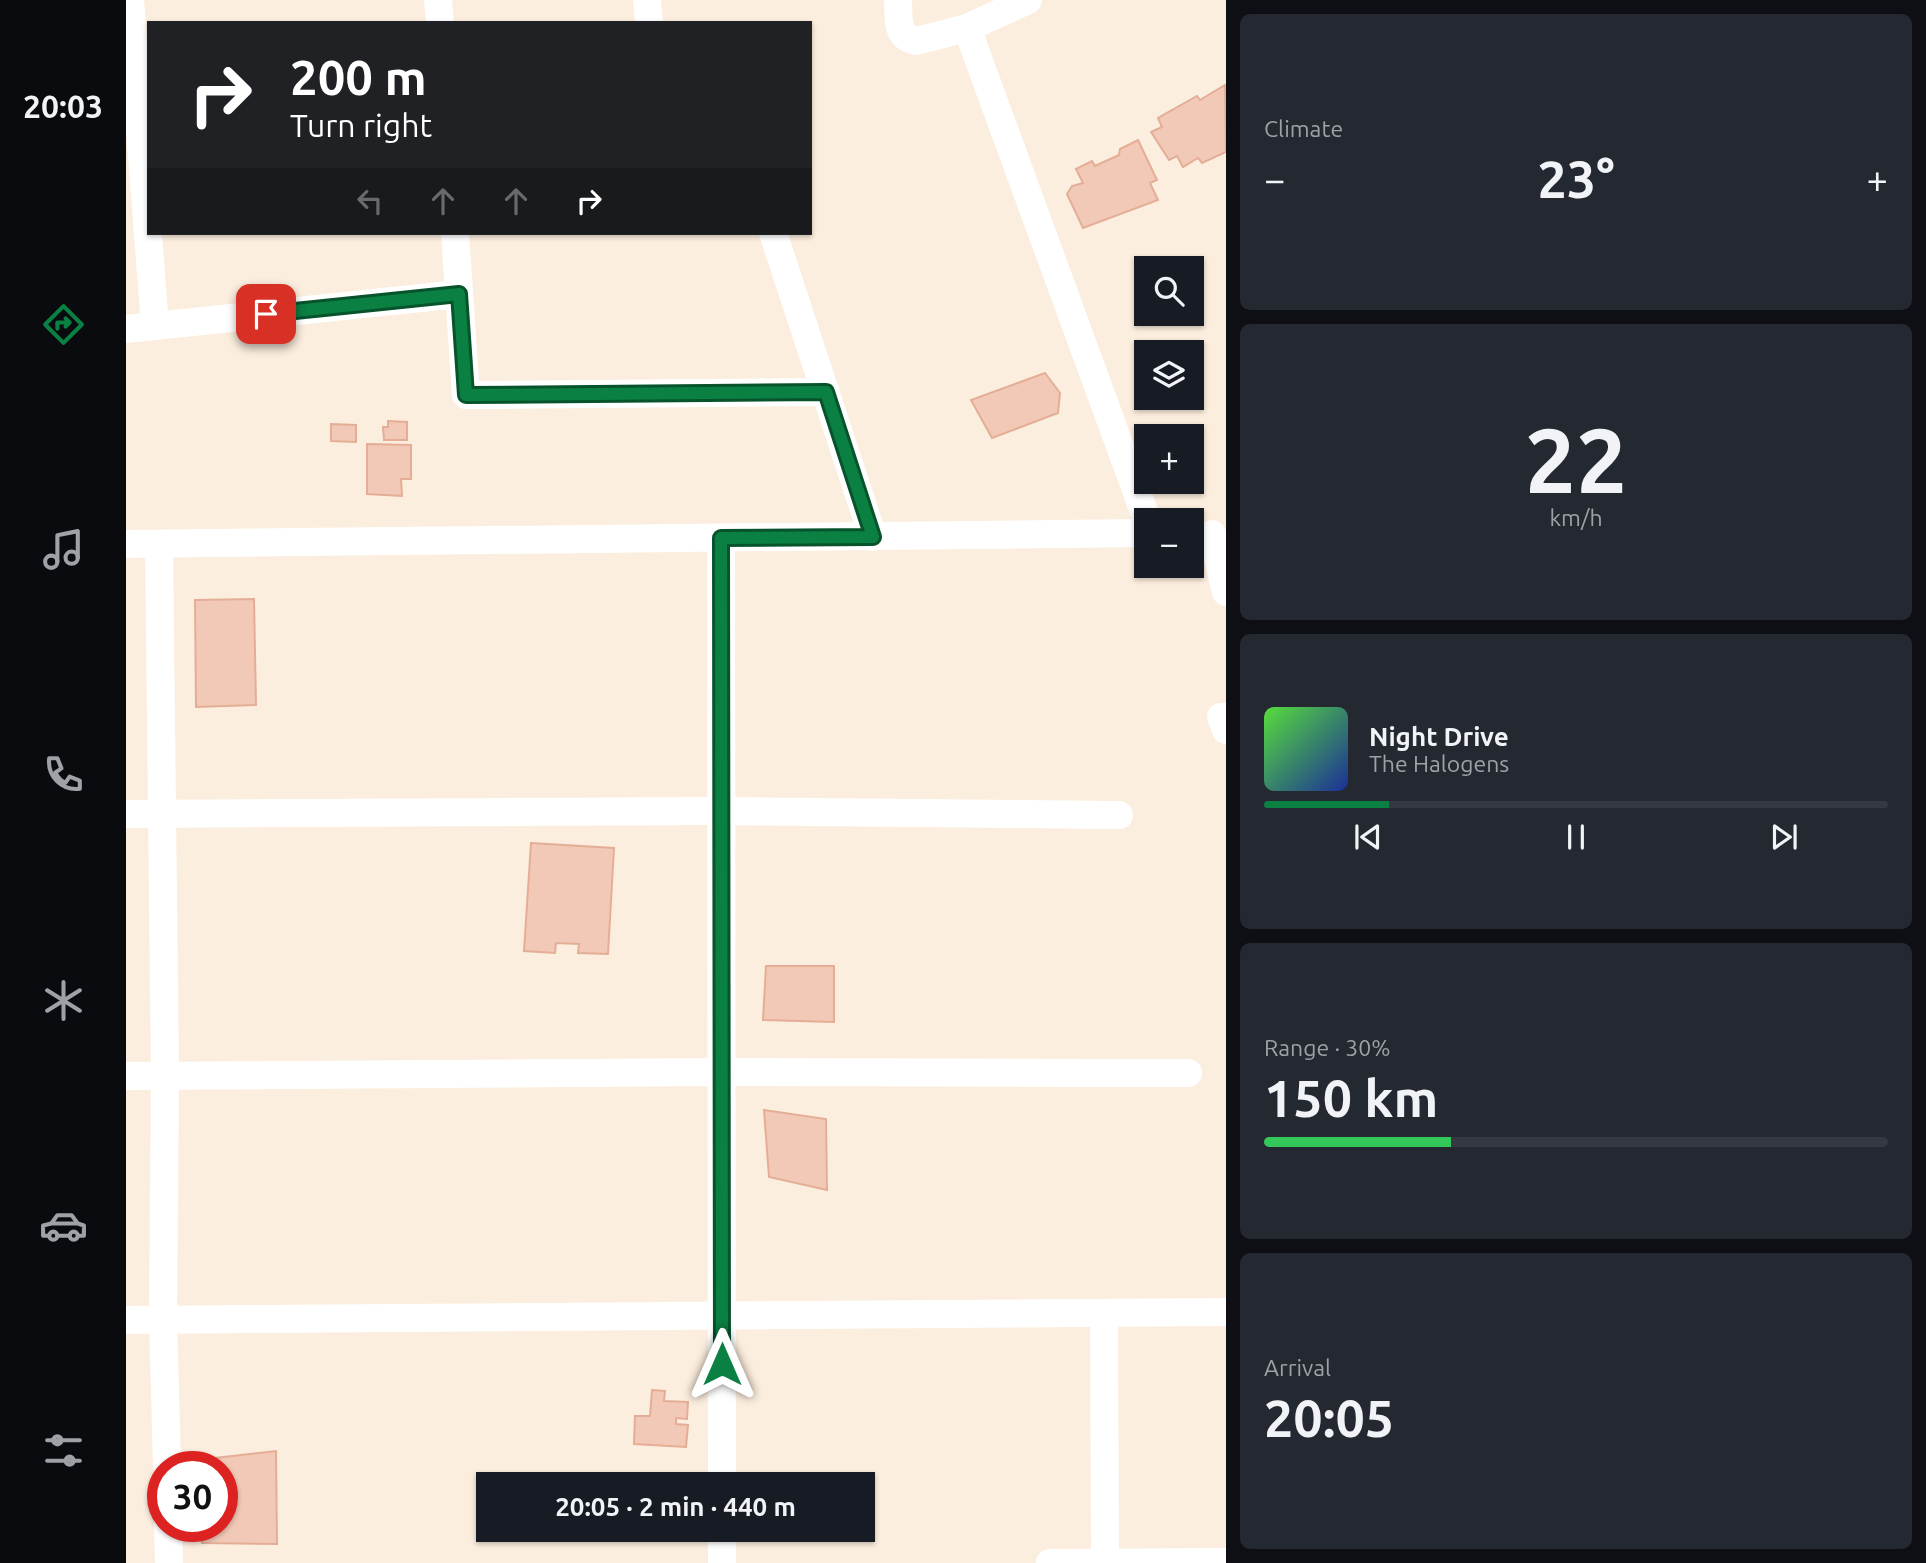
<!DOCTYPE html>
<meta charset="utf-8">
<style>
:root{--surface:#171b24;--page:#242831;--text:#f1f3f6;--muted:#9ea1a6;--line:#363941;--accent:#0b8043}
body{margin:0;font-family:Ubuntu,sans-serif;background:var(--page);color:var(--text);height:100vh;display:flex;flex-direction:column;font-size:26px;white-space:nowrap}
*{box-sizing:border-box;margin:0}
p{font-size:23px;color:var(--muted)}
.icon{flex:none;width:38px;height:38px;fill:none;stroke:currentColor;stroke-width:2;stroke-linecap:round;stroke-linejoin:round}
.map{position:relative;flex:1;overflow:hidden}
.panel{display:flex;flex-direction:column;gap:14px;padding:14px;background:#0d0f14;width:700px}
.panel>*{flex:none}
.banner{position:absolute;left:21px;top:21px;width:665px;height:214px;border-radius:0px;box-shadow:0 2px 5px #0004;background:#202124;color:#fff;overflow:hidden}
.fabs{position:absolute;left:1008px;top:256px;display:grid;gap:14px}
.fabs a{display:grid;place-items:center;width:70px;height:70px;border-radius:0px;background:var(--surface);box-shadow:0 2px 5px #0004;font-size:35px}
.speed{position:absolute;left:21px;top:1451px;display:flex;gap:14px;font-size:35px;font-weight:700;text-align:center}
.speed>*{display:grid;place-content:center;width:91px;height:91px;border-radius:50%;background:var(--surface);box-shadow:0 2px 5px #0004;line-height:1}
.speed .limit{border:10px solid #d22;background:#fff;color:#111}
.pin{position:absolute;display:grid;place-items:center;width:60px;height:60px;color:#fff;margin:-30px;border-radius:14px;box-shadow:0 4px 10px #0006}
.me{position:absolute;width:77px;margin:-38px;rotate:0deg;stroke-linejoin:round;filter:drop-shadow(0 0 5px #0008)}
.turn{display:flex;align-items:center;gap:24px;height:147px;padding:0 28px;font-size:32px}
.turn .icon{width:91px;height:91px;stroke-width:2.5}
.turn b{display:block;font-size:49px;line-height:60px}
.lanes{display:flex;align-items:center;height:66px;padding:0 28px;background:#0003;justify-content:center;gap:35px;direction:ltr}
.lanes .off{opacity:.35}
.big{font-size:52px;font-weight:700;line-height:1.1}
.panel .widget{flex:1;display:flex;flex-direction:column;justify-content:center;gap:10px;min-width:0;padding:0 24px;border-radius:10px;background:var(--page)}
.panel .dial{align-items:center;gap:0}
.dial b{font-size:91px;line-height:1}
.song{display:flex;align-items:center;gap:21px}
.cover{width:84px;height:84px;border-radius:10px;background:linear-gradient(135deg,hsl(110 70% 55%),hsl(230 70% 35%))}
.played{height:7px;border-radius:4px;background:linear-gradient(90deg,var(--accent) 20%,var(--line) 20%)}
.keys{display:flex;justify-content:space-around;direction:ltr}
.heat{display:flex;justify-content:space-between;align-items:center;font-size:38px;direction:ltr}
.charge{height:10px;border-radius:5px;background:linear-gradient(90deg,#34c759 30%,var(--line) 0)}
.trip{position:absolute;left:350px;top:1472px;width:399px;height:70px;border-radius:0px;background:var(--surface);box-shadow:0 2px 5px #0004;font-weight:700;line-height:70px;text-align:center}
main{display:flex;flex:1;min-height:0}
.dock{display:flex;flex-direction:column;width:126px;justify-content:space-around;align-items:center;background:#090b0e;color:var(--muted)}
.dock .icon{width:49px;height:49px}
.dock .current{color:var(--accent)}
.dock b{font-size:32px;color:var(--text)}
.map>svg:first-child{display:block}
.building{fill:#f2c9b6;stroke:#e4ae96;stroke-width:2}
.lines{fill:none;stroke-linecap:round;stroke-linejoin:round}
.street{stroke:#fff;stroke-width:28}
.route-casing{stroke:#07532c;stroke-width:18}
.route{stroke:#0b8043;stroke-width:12}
</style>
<main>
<nav class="dock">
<b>20:03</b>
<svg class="icon current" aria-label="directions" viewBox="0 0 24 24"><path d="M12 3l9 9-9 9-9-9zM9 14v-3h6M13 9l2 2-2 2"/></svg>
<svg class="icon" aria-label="music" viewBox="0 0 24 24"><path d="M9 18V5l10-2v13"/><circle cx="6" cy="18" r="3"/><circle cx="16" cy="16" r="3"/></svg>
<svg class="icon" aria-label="phone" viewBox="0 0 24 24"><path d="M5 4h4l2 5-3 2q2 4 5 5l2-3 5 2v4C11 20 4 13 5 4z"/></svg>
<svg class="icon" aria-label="climate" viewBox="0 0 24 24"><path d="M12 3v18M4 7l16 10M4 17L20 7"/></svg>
<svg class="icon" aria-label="car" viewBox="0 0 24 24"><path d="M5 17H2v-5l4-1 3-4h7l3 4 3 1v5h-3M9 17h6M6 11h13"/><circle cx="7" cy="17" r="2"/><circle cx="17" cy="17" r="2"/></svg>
<svg class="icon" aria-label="filters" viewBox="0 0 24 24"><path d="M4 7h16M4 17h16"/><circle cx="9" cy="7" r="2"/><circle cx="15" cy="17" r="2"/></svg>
</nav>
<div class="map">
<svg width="1100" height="1563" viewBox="0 0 1100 1563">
<rect width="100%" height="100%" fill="#fceede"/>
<g class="building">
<polygon points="1099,85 1100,152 1076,163 1072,158 1057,167 1051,156 1043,160 1025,132 1036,127 1032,118 1071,96 1074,100"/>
<polygon points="1012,140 1031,180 1024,183 1032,200 957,228 941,194 946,186 957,183 950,169 966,161 969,166 993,155 994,149"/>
<polygon points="919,373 934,393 932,413 866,438 845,400"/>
<polygon points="262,421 281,422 281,440 258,440 257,427 262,427"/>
<polygon points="205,424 230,425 230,442 205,441"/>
<polygon points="241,444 285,445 285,479 275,479 276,496 241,494"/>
<polygon points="128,599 130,705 70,707 69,600"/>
<polygon points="405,843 488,848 482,954 452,953 453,944 430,943 429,953 398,951"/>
<polygon points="640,966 708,966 708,1022 637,1020"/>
<polygon points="638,1110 700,1119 701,1190 643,1177"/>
<polygon points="526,1390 539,1391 538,1401 562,1402 561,1419 550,1418 550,1424 562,1425 560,1447 508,1444 509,1416 524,1416"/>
<polygon points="150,1451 151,1544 76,1543 77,1526 96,1526 96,1466 81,1466 81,1459"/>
</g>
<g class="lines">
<g class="street">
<polyline points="4,0 29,326"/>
<polyline points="312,0 314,23"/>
<polyline points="521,0 523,23"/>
<path d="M 772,0 C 773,17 769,37 790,41 L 841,28 L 902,0"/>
<polyline points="841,28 1021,520"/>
<polyline points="329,233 340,395 700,392"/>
<polyline points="647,233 747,537"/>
<polyline points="0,329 333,294"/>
<polyline points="1086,534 1100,592"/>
<polyline points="595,538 596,1484"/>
<polyline points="0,544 1020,533"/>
<polyline points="33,544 39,1075 37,1320 41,1466"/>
<polyline points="1100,717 1095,717 1100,730"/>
<polyline points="0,814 595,811 993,815"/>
<polyline points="0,1076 595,1072 1062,1073"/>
<polyline points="978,1313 979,1563"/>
<polyline points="0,1320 1100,1312"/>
<polyline points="42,1526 43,1563"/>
<polyline points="596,1530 596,1563"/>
<polyline points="924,1563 1100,1562"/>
</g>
</g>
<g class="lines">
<defs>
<polyline id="route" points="140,314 333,294 340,395 700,392 747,537 595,538 596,1364"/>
</defs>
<use href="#route" class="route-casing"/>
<use href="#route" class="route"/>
</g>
</svg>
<div class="fabs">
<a><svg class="icon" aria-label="search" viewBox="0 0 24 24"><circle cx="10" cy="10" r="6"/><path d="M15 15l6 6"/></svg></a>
<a><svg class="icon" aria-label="layers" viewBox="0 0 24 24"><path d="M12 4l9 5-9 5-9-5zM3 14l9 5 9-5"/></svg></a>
<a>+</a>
<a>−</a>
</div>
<div class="speed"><div class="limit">30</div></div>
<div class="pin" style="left:140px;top:314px;background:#d93025"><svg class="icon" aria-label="arrive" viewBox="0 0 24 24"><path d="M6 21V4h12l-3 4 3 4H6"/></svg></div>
<svg class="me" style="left:596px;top:1364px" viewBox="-20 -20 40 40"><path d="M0-17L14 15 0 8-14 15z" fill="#0b8043" stroke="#fff" stroke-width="4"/></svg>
<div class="trip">20:05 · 2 min · 440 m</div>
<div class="banner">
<div class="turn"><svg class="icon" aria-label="right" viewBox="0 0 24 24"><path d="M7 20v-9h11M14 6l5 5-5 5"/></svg><div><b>200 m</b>Turn right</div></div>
<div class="lanes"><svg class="icon off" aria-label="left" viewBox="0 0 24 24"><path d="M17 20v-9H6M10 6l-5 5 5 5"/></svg><svg class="icon off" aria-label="ahead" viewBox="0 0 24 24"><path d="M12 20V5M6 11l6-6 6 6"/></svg><svg class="icon off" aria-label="ahead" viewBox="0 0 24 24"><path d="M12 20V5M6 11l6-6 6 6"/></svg><svg class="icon" aria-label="right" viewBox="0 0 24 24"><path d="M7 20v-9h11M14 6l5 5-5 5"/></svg></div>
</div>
</div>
<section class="panel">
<div class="widget"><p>Climate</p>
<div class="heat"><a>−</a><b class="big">23°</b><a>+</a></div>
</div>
<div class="widget dial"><b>22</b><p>km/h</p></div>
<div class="widget">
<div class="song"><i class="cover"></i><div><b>Night Drive</b><p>The Halogens</p></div></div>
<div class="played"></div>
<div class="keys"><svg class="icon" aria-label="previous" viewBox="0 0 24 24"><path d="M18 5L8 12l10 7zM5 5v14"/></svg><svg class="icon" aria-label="pause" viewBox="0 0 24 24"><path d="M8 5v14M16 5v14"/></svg><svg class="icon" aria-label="next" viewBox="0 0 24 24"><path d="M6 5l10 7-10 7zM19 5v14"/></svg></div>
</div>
<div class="widget"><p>Range · 30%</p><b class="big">150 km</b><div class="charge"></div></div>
<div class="widget"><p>Arrival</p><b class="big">20:05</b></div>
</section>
</main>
